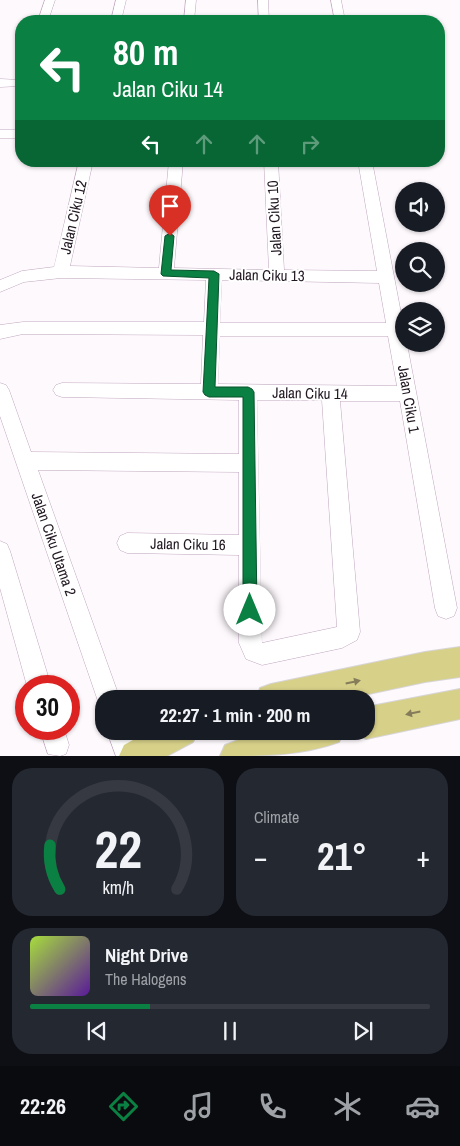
<!DOCTYPE html>
<meta charset="utf-8">
<style>
:root{--surface:#171b24;--page:#242831;--text:#f1f3f6;--muted:#9ea1a6;--line:#363941;--accent:#0b8043}
body{margin:0;font-family:"Archivo Narrow",sans-serif;background:var(--page);color:var(--text);height:100vh;display:flex;flex-direction:column;font-size:19px;white-space:nowrap}
*{box-sizing:border-box;margin:0}
p{font-size:16px;color:var(--muted)}
.icon{flex:none;width:28px;height:28px;fill:none;stroke:currentColor;stroke-width:2;stroke-linecap:round;stroke-linejoin:round}
.map{position:relative;height:756px;overflow:hidden}
.sheet{display:flex;flex-direction:column;gap:12px;padding:12px;background:#0d0f14;flex:1}
.sheet>*{flex:none}
.top-card{position:absolute;left:15px;top:15px;width:430px;height:152px;border-radius:20px;box-shadow:0 1px 4px #0004;background:#0b8043;color:#fff;overflow:hidden}
.tools{position:absolute;left:395px;top:182px;display:grid;gap:10px}
.tools a{display:grid;place-items:center;width:50px;height:50px;border-radius:50%;background:var(--surface);box-shadow:0 1px 4px #0004;font-size:25px}
.speed{position:absolute;left:15px;top:675px;display:flex;gap:10px;font-size:25px;font-weight:700;text-align:center}
.speed>*{display:grid;place-content:center;width:65px;height:65px;border-radius:50%;background:var(--surface);box-shadow:0 1px 4px #0004;line-height:1}
.speed .limit{border:8px solid #d22;background:#fff;color:#111}
.pin{position:absolute;display:grid;place-items:center;width:42px;height:42px;color:#fff;margin:-51px -21px;border-radius:50% 50% 50% 0;rotate:-45deg;box-shadow:0 0 5px #0007}
.pin .icon{rotate:45deg}
.me{position:absolute;width:55px;margin:-28px;rotate:0deg;stroke-linejoin:round;filter:drop-shadow(0 0 4px #0008)}
.turn{display:flex;align-items:center;gap:18px;height:105px;padding:0 15px;font-size:22px}
.turn .icon{width:65px;height:65px;stroke-width:2.5}
.turn b{display:block;font-size:35px;line-height:42px}
.lanes{display:flex;align-items:center;height:48px;padding:0 15px;background:#0003;justify-content:center;gap:25px;direction:ltr}
.lanes .off{opacity:.35}
.big{font-size:38px;font-weight:800;line-height:1.1}
.sheet .widget{flex:1;display:flex;flex-direction:column;justify-content:center;gap:8px;min-width:0;padding:0 18px;border-radius:20px;background:var(--page)}
.sheet .dial{align-items:center;gap:0}
.dial svg{height:130px;overflow:visible;fill:none;stroke:var(--line);stroke-width:7;stroke-linecap:round;text-anchor:middle}
.dial text{fill:var(--text);stroke:none}
.song{display:flex;align-items:center;gap:15px}
.cover{width:60px;height:60px;border-radius:8px;background:linear-gradient(135deg,hsl(80 70% 55%),hsl(270 70% 35%))}
.played{height:5px;border-radius:2px;background:linear-gradient(90deg,var(--accent) 30%,var(--line) 30%)}
.keys{display:flex;justify-content:space-around;direction:ltr}
.heat{display:flex;justify-content:space-between;align-items:center;font-size:28px;direction:ltr}
.sheet .tiles{flex:1;display:grid;gap:12px;grid-template-columns:1fr 1fr}
.widget:last-child{grid-column:span 2}
.trip{position:absolute;left:95px;top:690px;width:280px;height:50px;border-radius:20px;background:var(--surface);box-shadow:0 1px 4px #0004;font-weight:800;line-height:50px;text-align:center}
.tabs{display:flex;height:80px;justify-content:space-around;align-items:center;background:#090b0e;color:var(--muted)}
.tabs .icon{width:35px;height:35px}
.tabs .selected{color:var(--accent)}
.tabs b{font-size:22px;color:var(--text)}
.map>svg:first-child{display:block}
.lines{fill:none;stroke-linecap:round;stroke-linejoin:round}
.minor-casing{stroke:#bfa7be;stroke-width:1}
.major-casing{stroke:#d7d5d7;stroke-width:2}
.minor{fill:#fff;fill-rule:evenodd}
.major{fill:#d7d089;fill-rule:evenodd}
.oneway{fill:#857d5a}
.route{fill:#0b8043;stroke:#07532c}
.labels{text-anchor:middle;dominant-baseline:central;stroke-width:4;stroke-linejoin:round;paint-order:stroke}
.street-label{font-size:15px;fill:#211821;stroke:#fff}
</style>
<div class="map">
<svg width="460" height="756" viewBox="0 0 460 756">
<rect width="100%" height="100%" fill="#fef9fd"/>
<g class="lines">
<defs>
<g id="minor">
<polygon points="45,0 55,0 48,21 38,21"/>
<polygon points="116,0 126,0 121,21 111,21"/>
<polygon points="186,0 196,0 194,21 184,21"/>
<polygon points="258,0 268,0 269,21 259,21"/>
<polygon points="331,0 341,0 345,21 335,21"/>
<polygon points="0,79 21,80 21,86 0,87"/>
<rect x="0" y="130" width="21" height="8"/>
<path d="M 79,161 L 93,161 L 70,266 L 159,268 L 169,161 L 183,161 L 174,268 L 269,270 L 264,161 L 278,161 L 284,270 L 377,271 L 358,161 L 372,161 L 404,329 L 404,344 L 407,344 L 457,608 L 454,616 L 446,619 L 438,616 L 435,608 L 400,401 L 340,401 L 360,632 L 357,640 L 342,648 L 262,665 L 246,659 L 239,643 L 239,555 L 127,553 L 120,550 L 117,543 L 120,536 L 127,533 L 239,535 L 239,472 L 38,470 L 120,699 L 104,699 L 104,709 L 100,707 L 0,416 L 0,383 L 6,385 L 9,390 L 31,452 L 239,454 L 239,400 L 62,397 L 56,395 L 53,390 L 56,385 L 62,383 L 201,384 L 203,335 L 23,334 L 0,339 L 0,325 L 23,322 L 204,322 L 206,280 L 61,278 L 24,282 L 0,292 L 0,280 L 22,271 L 54,267 ZM 222,280 L 379,283 L 386,323 L 220,323 ZM 220,336 L 388,336 L 397,386 L 218,384 ZM 257,400 L 322,400 L 337,627 L 262,643 Z"/>
<polygon points="0,541 7,544 10,551 51,686 27,686 0,588"/>
<polygon points="40,729 64,729 69,745 66,754 60,756 48,754"/>
<polygon points="107,731 131,731 140,756 116,756"/>
</g>
<g id="major">
<polygon points="460,647 460,677 425,682 345,699 256,699 260,688 271,684 425,652"/>
<polygon points="460,689 460,719 366,739 355,734 354,731 366,731 366,707"/>
<polygon points="149,731 198,731 193,742 167,756 119,756 124,745"/>
<path d="M 262,731 L 344,731 L 339,742 C 301,756 260,756 220,756 L 225,745 Z"/>
</g>
</defs>
<use href="#minor" class="minor-casing"/>
<use href="#major" class="major-casing"/>
<use href="#minor" class="minor"/>
<use href="#major" class="major"/>
</g>
<defs><path id="oneway-solid" d="M-6-.8H1V-3.2L6.5 0L1 3.2V.8H-6Z" transform="scale(1.25)"/></defs>
<g class="oneway">
<use href="#oneway-solid" transform="translate(353 682) rotate(-12)"/>
<use href="#oneway-solid" transform="translate(413 713) rotate(168)"/>
</g>
<polygon class="route" points="170,233 174,236 171,270 214,271 219,274 215,387 248,387 252,389 254,392 257,610 255,615 250,618 245,615 243,610 243,397 209,397 205,395 203,392 209,278 163,276 161,274 165,236"/>
<g class="labels">
<g class="street-label">
<text transform="translate(73 217) rotate(-77)">Jalan Ciku 12</text>
<text transform="translate(274 218) rotate(-93)">Jalan Ciku 10</text>
<text transform="translate(267 275) rotate(1)">Jalan Ciku 13</text>
<text transform="translate(310 393) rotate(1)">Jalan Ciku 14</text>
<text transform="translate(409 399) rotate(80)">Jalan Ciku 1</text>
<text transform="translate(54 544) rotate(71)">Jalan Ciku Utama 2</text>
<text transform="translate(188 544) rotate(1)">Jalan Ciku 16</text>
</g>
</g>
</svg>
<div class="tools">
<a><svg class="icon" aria-label="sound" viewBox="0 0 24 24"><path d="M4 9h4l5-4v14l-5-4H4zM17 9q2 3 0 6"/></svg></a>
<a><svg class="icon" aria-label="search" viewBox="0 0 24 24"><circle cx="10" cy="10" r="6"/><path d="M15 15l6 6"/></svg></a>
<a><svg class="icon" aria-label="layers" viewBox="0 0 24 24"><path d="M12 4l9 5-9 5-9-5zM3 14l9 5 9-5"/></svg></a>
</div>
<div class="speed"><div class="limit">30</div></div>
<div class="pin" style="left:170px;top:236px;background:#d93025"><svg class="icon" aria-label="arrive" viewBox="0 0 24 24"><path d="M6 21V4h12l-3 4 3 4H6"/></svg></div>
<svg class="me" style="left:250px;top:610px" viewBox="-20 -20 40 40"><circle r="19" fill="#fff"/><path d="M0-13L10 11 0 6-10 11z" fill="#0b8043"/></svg>
<div class="trip">22:27 · 1 min · 200 m</div>
<div class="top-card">
<div class="turn"><svg class="icon" aria-label="left" viewBox="0 0 24 24"><path d="M17 20v-9H6M10 6l-5 5 5 5"/></svg><div><b>80 m</b>Jalan Ciku 14</div></div>
<div class="lanes"><svg class="icon" aria-label="left" viewBox="0 0 24 24"><path d="M17 20v-9H6M10 6l-5 5 5 5"/></svg><svg class="icon off" aria-label="ahead" viewBox="0 0 24 24"><path d="M12 20V5M6 11l6-6 6 6"/></svg><svg class="icon off" aria-label="ahead" viewBox="0 0 24 24"><path d="M12 20V5M6 11l6-6 6 6"/></svg><svg class="icon off" aria-label="right" viewBox="0 0 24 24"><path d="M7 20v-9h11M14 6l5 5-5 5"/></svg></div>
</div>
</div>
<section class="sheet">
<div class="tiles">
<div class="widget dial"><svg viewBox="0 0 100 80">
<path d="M14 69A42 42 0 1 1 86 69"/>
<path d="M14 69A42 42 0 0 1 8 42" stroke="#0b8043"/>
<text x="50" y="56" font-size="32" font-weight="700">22</text>
<text x="50" y="72" font-size="11">km/h</text>
</svg></div>
<div class="widget"><p>Climate</p>
<div class="heat"><a>−</a><b class="big">21°</b><a>+</a></div>
</div>
<div class="widget">
<div class="song"><i class="cover"></i><div><b>Night Drive</b><p>The Halogens</p></div></div>
<div class="played"></div>
<div class="keys"><svg class="icon" aria-label="previous" viewBox="0 0 24 24"><path d="M18 5L8 12l10 7zM5 5v14"/></svg><svg class="icon" aria-label="pause" viewBox="0 0 24 24"><path d="M8 5v14M16 5v14"/></svg><svg class="icon" aria-label="next" viewBox="0 0 24 24"><path d="M6 5l10 7-10 7zM19 5v14"/></svg></div>
</div>
</div>
</section>
<nav class="tabs">
<b>22:26</b>
<svg class="icon selected" aria-label="directions" viewBox="0 0 24 24"><path d="M12 3l9 9-9 9-9-9zM9 14v-3h6M13 9l2 2-2 2"/></svg>
<svg class="icon" aria-label="music" viewBox="0 0 24 24"><path d="M9 18V5l10-2v13"/><circle cx="6" cy="18" r="3"/><circle cx="16" cy="16" r="3"/></svg>
<svg class="icon" aria-label="phone" viewBox="0 0 24 24"><path d="M5 4h4l2 5-3 2q2 4 5 5l2-3 5 2v4C11 20 4 13 5 4z"/></svg>
<svg class="icon" aria-label="climate" viewBox="0 0 24 24"><path d="M12 3v18M4 7l16 10M4 17L20 7"/></svg>
<svg class="icon" aria-label="car" viewBox="0 0 24 24"><path d="M5 17H2v-5l4-1 3-4h7l3 4 3 1v5h-3M9 17h6M6 11h13"/><circle cx="7" cy="17" r="2"/><circle cx="17" cy="17" r="2"/></svg>
</nav>
